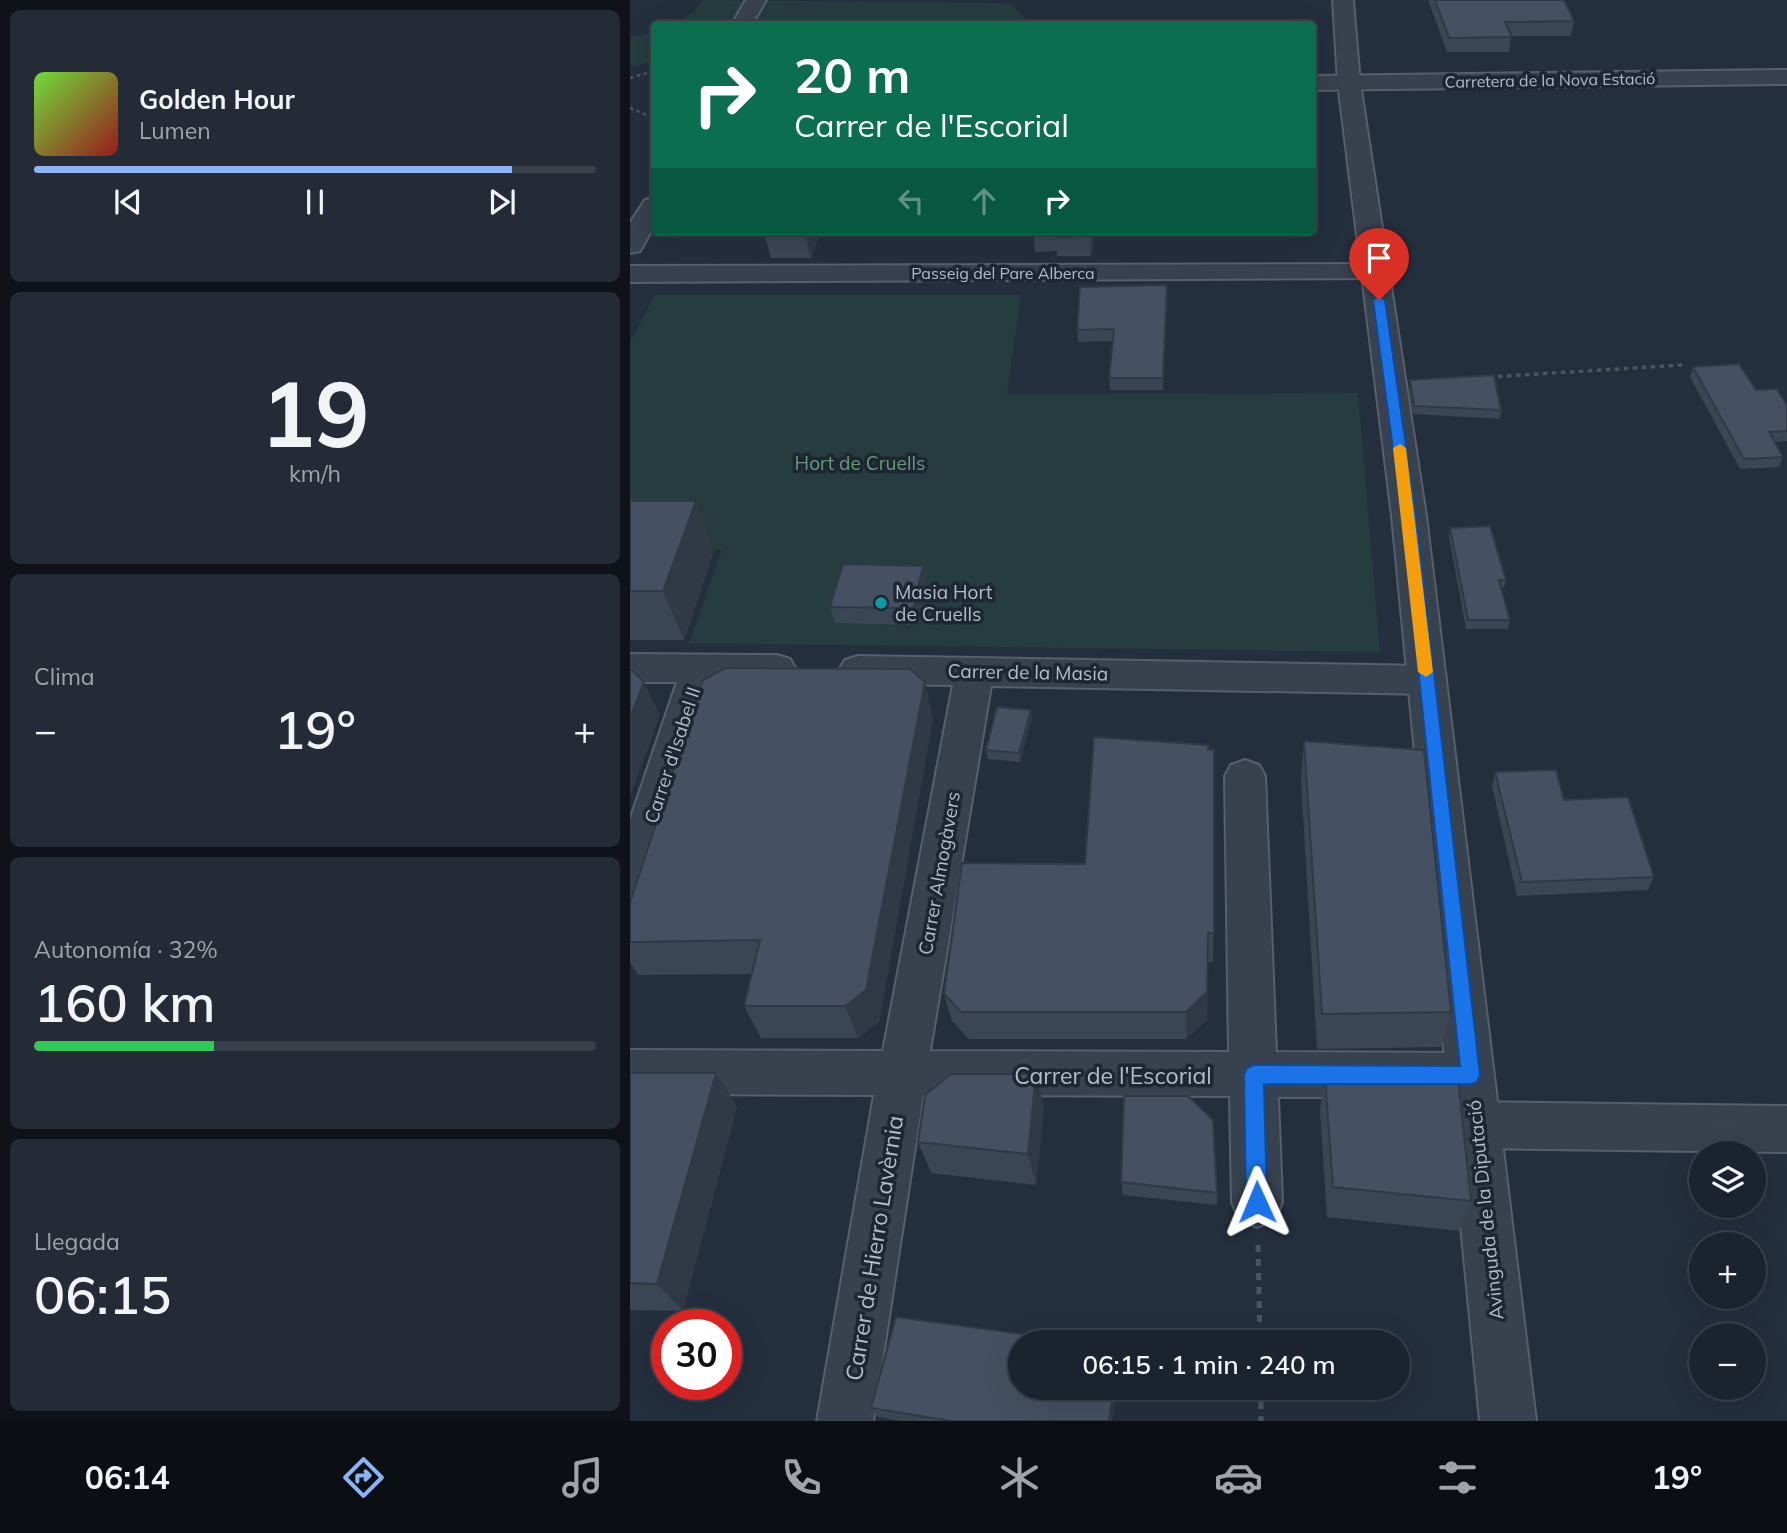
<!DOCTYPE html>
<html lang="es">
<meta charset="utf-8">
<style>
:root{--surface:#1b232e;--page:#242b36;--text:#f1f3f6;--muted:#a0a4aa;--line:#39404a;--accent:#8ab4f8}
body{margin:0;font-family:Mulish,sans-serif;background:var(--page);color:var(--text);height:100vh;display:flex;flex-direction:column;font-size:26px;white-space:nowrap}
*{box-sizing:border-box;margin:0}
p{font-size:23px;color:var(--muted)}
.icon{flex:none;width:38px;height:38px;fill:none;stroke:currentColor;stroke-width:2;stroke-linecap:round;stroke-linejoin:round}
.map{position:relative;flex:1;overflow:hidden}
.sheet{display:flex;flex-direction:column;gap:10px;padding:10px;background:#0f1319;width:630px}
.sheet>*{flex:none}
.hud{position:absolute;left:21px;top:21px;width:665px;height:214px;border-radius:7px;box-shadow:0 7px 28px #0002,0 0 0 2px var(--line);background:#0b6e4f;color:#fff;overflow:hidden}
.controls{position:absolute;left:1059px;top:1141px;display:grid;gap:14px}
.controls a{display:grid;place-items:center;width:77px;height:77px;border-radius:50%;background:var(--surface);box-shadow:0 7px 28px #0002,0 0 0 2px var(--line);font-size:35px}
.speed{position:absolute;left:21px;top:1309px;display:flex;gap:14px;font-size:35px;font-weight:700;text-align:center}
.speed>*{display:grid;place-content:center;width:91px;height:91px;border-radius:50%;background:var(--surface);box-shadow:0 7px 28px #0002,0 0 0 2px var(--line);line-height:1}
.speed .limit{border:10px solid #d22;background:#fff;color:#111}
.pin{position:absolute;display:grid;place-items:center;width:60px;height:60px;color:#fff;margin:-72px -30px;border-radius:50% 50% 50% 0;rotate:-45deg;box-shadow:0 0 7px #0007}
.pin .icon{rotate:45deg}
.me{position:absolute;width:77px;margin:-38px;rotate:359deg;stroke-linejoin:round;filter:drop-shadow(0 0 5px #0008)}
.turn{display:flex;align-items:center;gap:24px;height:147px;padding:0 28px;font-size:32px}
.turn .icon{width:91px;height:91px;stroke-width:2.5}
.turn b{display:block;font-size:49px;line-height:60px}
.lanes{display:flex;align-items:center;height:66px;padding:0 28px;background:#0003;justify-content:center;gap:35px;direction:ltr}
.lanes .off{opacity:.35}
.big{font-size:52px;font-weight:600;line-height:1.1}
.sheet .card{flex:1;display:flex;flex-direction:column;justify-content:center;gap:10px;min-width:0;padding:0 24px;border-radius:10px;background:var(--page)}
.sheet .dial{align-items:center;gap:0}
.dial b{font-size:91px;line-height:1}
.song{display:flex;align-items:center;gap:21px}
.cover{width:84px;height:84px;border-radius:10px;background:linear-gradient(135deg,hsl(100 70% 55%),hsl(0 70% 35%))}
.played{height:7px;border-radius:4px;background:linear-gradient(90deg,var(--accent) 85%,var(--line) 85%)}
.keys{display:flex;justify-content:space-around;direction:ltr}
.heat{display:flex;justify-content:space-between;align-items:center;font-size:38px;direction:ltr}
.charge{height:10px;border-radius:5px;background:linear-gradient(90deg,#34c759 32%,var(--line) 0)}
.trip{position:absolute;left:378px;top:1330px;width:402px;height:70px;border-radius:35px;background:var(--surface);box-shadow:0 7px 28px #0002,0 0 0 2px var(--line);font-weight:600;line-height:70px;text-align:center}
.tabs{display:flex;height:112px;justify-content:space-around;align-items:center;background:#0b0e12;color:var(--muted)}
.tabs .icon{width:49px;height:49px}
.tabs .on{color:var(--accent)}
.tabs b{font-size:32px;color:var(--text)}
main{display:flex;flex:1;min-height:0}
.map>svg:first-child{display:block}
.green{fill:#263c3f}
.lines{fill:none;stroke-linecap:round;stroke-linejoin:round}
.minor-casing{stroke:#565f6c;stroke-width:4}
.tertiary-casing{stroke:#565f6c;stroke-width:4}
.path-far2{stroke:#44595c;stroke-width:2.5;stroke-dasharray:3.5 3.5;stroke-linecap:butt}
.path-far1{stroke:#44595c;stroke-width:3.5;stroke-dasharray:4.5 4.5;stroke-linecap:butt}
.path{stroke:#44595c;stroke-width:5;stroke-dasharray:7 7;stroke-linecap:butt}
.minor{fill:#38414e;fill-rule:evenodd}
.tertiary{fill:#38414e;fill-rule:evenodd}
.wall{fill:#3b4654}
.shaded-wall{fill:#303945}
.building{fill:#455162;stroke:#303945;stroke-width:2}
.route{fill:#1a73e8;stroke:#114b97;stroke-width:2}
.slow{fill:#f59e0b}
.culture-dot{fill:#0f9aa8;stroke:#1d2633;stroke-width:2.5}
.labels{text-anchor:middle;dominant-baseline:central;stroke-width:7;stroke-linejoin:round;paint-order:stroke}
.far-street-label{font-size:16px;fill:#b4bcc9;stroke:#1d2633}
.park-label{font-size:19px;fill:#6b9a76;stroke:#1d2633}
.poi-label{font-size:19px;fill:#b4bcc9;stroke:#1d2633;text-anchor:start}
.street-label{font-size:19px;fill:#b4bcc9;stroke:#1d2633}
.near-street-label{font-size:23px;fill:#b4bcc9;stroke:#1d2633}
</style>
<main>
<section class="sheet">
<div class="card">
<div class="song"><i class="cover"></i><div><b>Golden Hour</b><p>Lumen</p></div></div>
<div class="played"></div>
<div class="keys"><svg class="icon" aria-label="previous" viewBox="0 0 24 24"><path d="M18 5L8 12l10 7zM5 5v14"/></svg><svg class="icon" aria-label="pause" viewBox="0 0 24 24"><path d="M8 5v14M16 5v14"/></svg><svg class="icon" aria-label="next" viewBox="0 0 24 24"><path d="M6 5l10 7-10 7zM19 5v14"/></svg></div>
</div>
<div class="card dial"><b>19</b><p>km/h</p></div>
<div class="card"><p>Clima</p>
<div class="heat"><a>−</a><b class="big">19°</b><a>+</a></div>
</div>
<div class="card"><p>Autonomía · 32%</p><b class="big">160 km</b><div class="charge"></div></div>
<div class="card"><p>Llegada</p><b class="big">06:15</b></div>
</section>
<div class="map">
<svg width="1157" height="1421" viewBox="0 0 1157 1421">
<rect width="100%" height="100%" fill="#242f3e"/>
<g class="green">
<polygon points="74,0 364,3 382,5 399,24 44,24 64,12"/>
<polygon points="24,32 24,61 0,67 0,38"/>
<polygon points="25,295 391,295 377,394 728,393 750,652 59,643 92,550 0,548 0,342"/>
</g>
<g class="lines">
<defs>
<g id="minor">
<polygon points="1157,70 1157,84 682,90 682,76"/>
<polygon points="745,264 755,266 759,272 755,278 0,282 0,266"/>
<polygon points="0,654 147,655 160,659 166,669 160,679 147,683 85,682 21,882 15,895 0,900 0,820 47,682 0,682"/>
<polygon points="228,656 797,666 810,670 816,680 810,690 797,694 361,686 300,1051 599,1052 595,776 601,765 615,760 629,765 635,776 646,1052 840,1053 857,1059 864,1075 857,1091 840,1097 648,1097 652,1202 645,1220 627,1227 609,1220 602,1202 600,1096 293,1095 243,1421 187,1421 244,1095 0,1094 0,1050 253,1051 323,685 228,684 215,680 209,670 215,660"/>
<polygon points="845,1102 1157,1106 1157,1152 845,1148 828,1142 821,1125 828,1108"/>
</g>
<g id="tertiary">
<polygon points="116,0 136,0 122,24 102,24"/>
<polygon points="703,0 723,0 730,83 796,516 906,1421 850,1421 762,516 708,83"/>
<polygon points="24,197 24,226 10,251 0,253 0,223 15,200"/>
</g>
</defs>
<use href="#minor" class="minor-casing"/>
<use href="#tertiary" class="tertiary-casing"/>
<g class="path-far2">
<polyline points="0,78 24,71"/>
<polyline points="0,108 24,118"/>
</g>
<polyline class="path-far1" points="859,377 1052,365"/>
<g class="path">
<polyline points="628,1245 630,1342"/>
<polyline points="631,1388 631,1421"/>
</g>
<use href="#minor" class="minor"/>
<use href="#tertiary" class="tertiary"/>
</g>
<g class="wall">
<polygon points="798,0 934,0 944,21 941,36 881,36 879,52 817,52"/>
<polygon points="80,231 191,231 181,258 141,258 134,233 81,233"/>
<polygon points="403,231 466,231 461,256 427,256 427,251 405,252"/>
<polygon points="537,285 533,390 480,390 479,378 483,341 448,342 447,330"/>
<polygon points="1063,367 1126,390 1157,405 1157,441 1144,442 1153,457 1149,467 1110,469 1060,377"/>
<polygon points="780,380 871,410 870,419 783,414 779,389"/>
<polygon points="0,501 84,550 54,640 0,640"/>
<polygon points="820,528 876,580 874,588 871,588 880,620 878,629 836,629 819,537"/>
<polygon points="293,566 296,583 286,625 205,623 200,607"/>
<polygon points="303,718 249,1022 228,1038 131,1038 114,1006 122,974 8,975 0,962 0,903"/>
<polygon points="402,718 390,762 358,759 356,750"/>
<polygon points="674,741 821,1012 811,1047 687,1049 671,781"/>
<polygon points="584,749 583,962 578,962 577,1020 556,1039 339,1039 322,1021 314,994 578,750"/>
<polygon points="865,772 934,800 1024,877 1018,890 887,896 862,786"/>
<polygon points="0,1073 107,1107 53,1311 0,1310"/>
<polygon points="695,1077 841,1201 829,1231 697,1217 690,1111"/>
<polygon points="414,1107 406,1185 301,1173 288,1142"/>
<polygon points="491,1182 587,1193 587,1205 493,1195"/>
<polygon points="266,1317 428,1339 429,1342 390,1342 390,1388 487,1388 482,1421 270,1421 248,1417 241,1408"/>
</g>
<g class="shaded-wall">
<polygon points="174,231 191,231 181,258"/>
<polygon points="461,231 466,231 461,256 460,236"/>
<polygon points="537,285 538,297 533,390 533,378"/>
<polygon points="66,501 84,550 54,640 33,591"/>
<polygon points="293,566 296,583 286,625 283,608"/>
<polygon points="14,682 30,715 0,797 0,718"/>
<polygon points="295,682 303,718 249,1022 228,1038 215,1006"/>
<polygon points="401,710 402,718 390,762 389,753"/>
<polygon points="578,933 577,1020 556,1039 556,1012"/>
<polygon points="86,1073 107,1107 53,1311 27,1284"/>
<polygon points="406,1074 414,1107 406,1185 398,1154"/>
<polygon points="484,1388 487,1388 482,1421 479,1421"/>
</g>
<g class="building">
<polygon points="805,0 934,0 944,21 875,22 882,37 819,38"/>
<polygon points="403,231 461,231 460,236 426,237 426,231 403,232"/>
<polygon points="537,285 533,378 479,378 484,329 447,330 450,287"/>
<polygon points="1109,364 1126,390 1147,389 1157,405 1157,431 1139,432 1153,457 1114,459 1063,367"/>
<polygon points="864,375 871,410 784,406 780,380"/>
<polygon points="0,501 66,501 33,591 0,591"/>
<polygon points="860,526 876,580 869,580 880,620 838,620 820,528"/>
<polygon points="213,564 293,566 283,608 200,607"/>
<polygon points="95,668 280,669 295,682 236,990 215,1006 114,1006 130,940 0,942 0,903 73,680"/>
<polygon points="0,670 2,670 14,682 0,718"/>
<polygon points="367,707 401,710 389,753 356,750"/>
<polygon points="464,737 578,745 578,750 584,749 584,933 578,933 577,992 556,1012 331,1012 314,994 332,863 455,864"/>
<polygon points="674,741 794,750 821,1012 692,1014"/>
<polygon points="926,770 934,800 998,797 1024,877 892,882 865,772"/>
<polygon points="0,1073 86,1073 27,1284 0,1283"/>
<polygon points="321,1074 406,1074 398,1154 288,1142 295,1095"/>
<polygon points="695,1077 828,1079 841,1201 703,1187"/>
<polygon points="494,1096 558,1096 583,1120 587,1193 491,1182"/>
<polygon points="266,1317 428,1339 428,1342 390,1342 390,1388 484,1388 479,1421 321,1421 241,1408"/>
</g>
<polygon class="route" points="749,296 755,300 786,516 850,1075 847,1082 841,1084 634,1084 637,1202 634,1210 627,1213 619,1210 616,1202 614,1075 617,1068 624,1065 830,1066 772,516 743,300"/>
<polygon class="slow" points="770,444 776,448 803,672 796,677 788,672 763,448"/>
<circle class="culture-dot" cx="251" cy="603" r="7"/>
<g class="labels">
<g class="far-street-label">
<text transform="translate(920 80) rotate(-1)">Carretera de la Nova Estació</text>
<text x="373" y="273">Passeig del Pare Alberca</text>
</g>
<g class="park-label">
<text x="230" y="463">Hort de Cruells</text>
</g>
<g class="poi-label">
<text x="265" y="592">Masia Hort<tspan x="265" dy="22">de Cruells</tspan></text>
</g>
<g class="street-label">
<text transform="translate(398 672) rotate(1)">Carrer de la Masia</text>
<text transform="translate(42 755) rotate(-72)">Carrer d'Isabel II</text>
<text transform="translate(309 873) rotate(-80)">Carrer Almogàvers</text>
<text transform="translate(855 1210) rotate(-96)">Avinguda de la Diputació</text>
</g>
<g class="near-street-label">
<text x="483" y="1075">Carrer de l'Escorial</text>
<text transform="translate(244 1248) rotate(-81)">Carrer de Hierro Lavèrnia</text>
</g>
</g>
</svg>
<div class="controls">
<a><svg class="icon" aria-label="layers" viewBox="0 0 24 24"><path d="M12 4l9 5-9 5-9-5zM3 14l9 5 9-5"/></svg></a>
<a>+</a>
<a>−</a>
</div>
<div class="speed"><div class="limit">30</div></div>
<div class="pin" style="left:749px;top:300px;background:#d93025"><svg class="icon" aria-label="arrive" viewBox="0 0 24 24"><path d="M6 21V4h12l-3 4 3 4H6"/></svg></div>
<svg class="me" style="left:627px;top:1202px" viewBox="-20 -20 40 40"><path d="M0-17L14 15 0 8-14 15z" fill="#1a73e8" stroke="#fff" stroke-width="4"/></svg>
<div class="trip">06:15 · 1 min · 240 m</div>
<div class="hud">
<div class="turn"><svg class="icon" aria-label="right" viewBox="0 0 24 24"><path d="M7 20v-9h11M14 6l5 5-5 5"/></svg><div><b>20 m</b>Carrer de l'Escorial</div></div>
<div class="lanes"><svg class="icon off" aria-label="left" viewBox="0 0 24 24"><path d="M17 20v-9H6M10 6l-5 5 5 5"/></svg><svg class="icon off" aria-label="ahead" viewBox="0 0 24 24"><path d="M12 20V5M6 11l6-6 6 6"/></svg><svg class="icon" aria-label="right" viewBox="0 0 24 24"><path d="M7 20v-9h11M14 6l5 5-5 5"/></svg></div>
</div>
</div>
</main>
<nav class="tabs">
<b>06:14</b>
<svg class="icon on" aria-label="directions" viewBox="0 0 24 24"><path d="M12 3l9 9-9 9-9-9zM9 14v-3h6M13 9l2 2-2 2"/></svg>
<svg class="icon" aria-label="music" viewBox="0 0 24 24"><path d="M9 18V5l10-2v13"/><circle cx="6" cy="18" r="3"/><circle cx="16" cy="16" r="3"/></svg>
<svg class="icon" aria-label="phone" viewBox="0 0 24 24"><path d="M5 4h4l2 5-3 2q2 4 5 5l2-3 5 2v4C11 20 4 13 5 4z"/></svg>
<svg class="icon" aria-label="climate" viewBox="0 0 24 24"><path d="M12 3v18M4 7l16 10M4 17L20 7"/></svg>
<svg class="icon" aria-label="car" viewBox="0 0 24 24"><path d="M5 17H2v-5l4-1 3-4h7l3 4 3 1v5h-3M9 17h6M6 11h13"/><circle cx="7" cy="17" r="2"/><circle cx="17" cy="17" r="2"/></svg>
<svg class="icon" aria-label="filters" viewBox="0 0 24 24"><path d="M4 7h16M4 17h16"/><circle cx="9" cy="7" r="2"/><circle cx="15" cy="17" r="2"/></svg>
<b>19°</b>
</nav>
